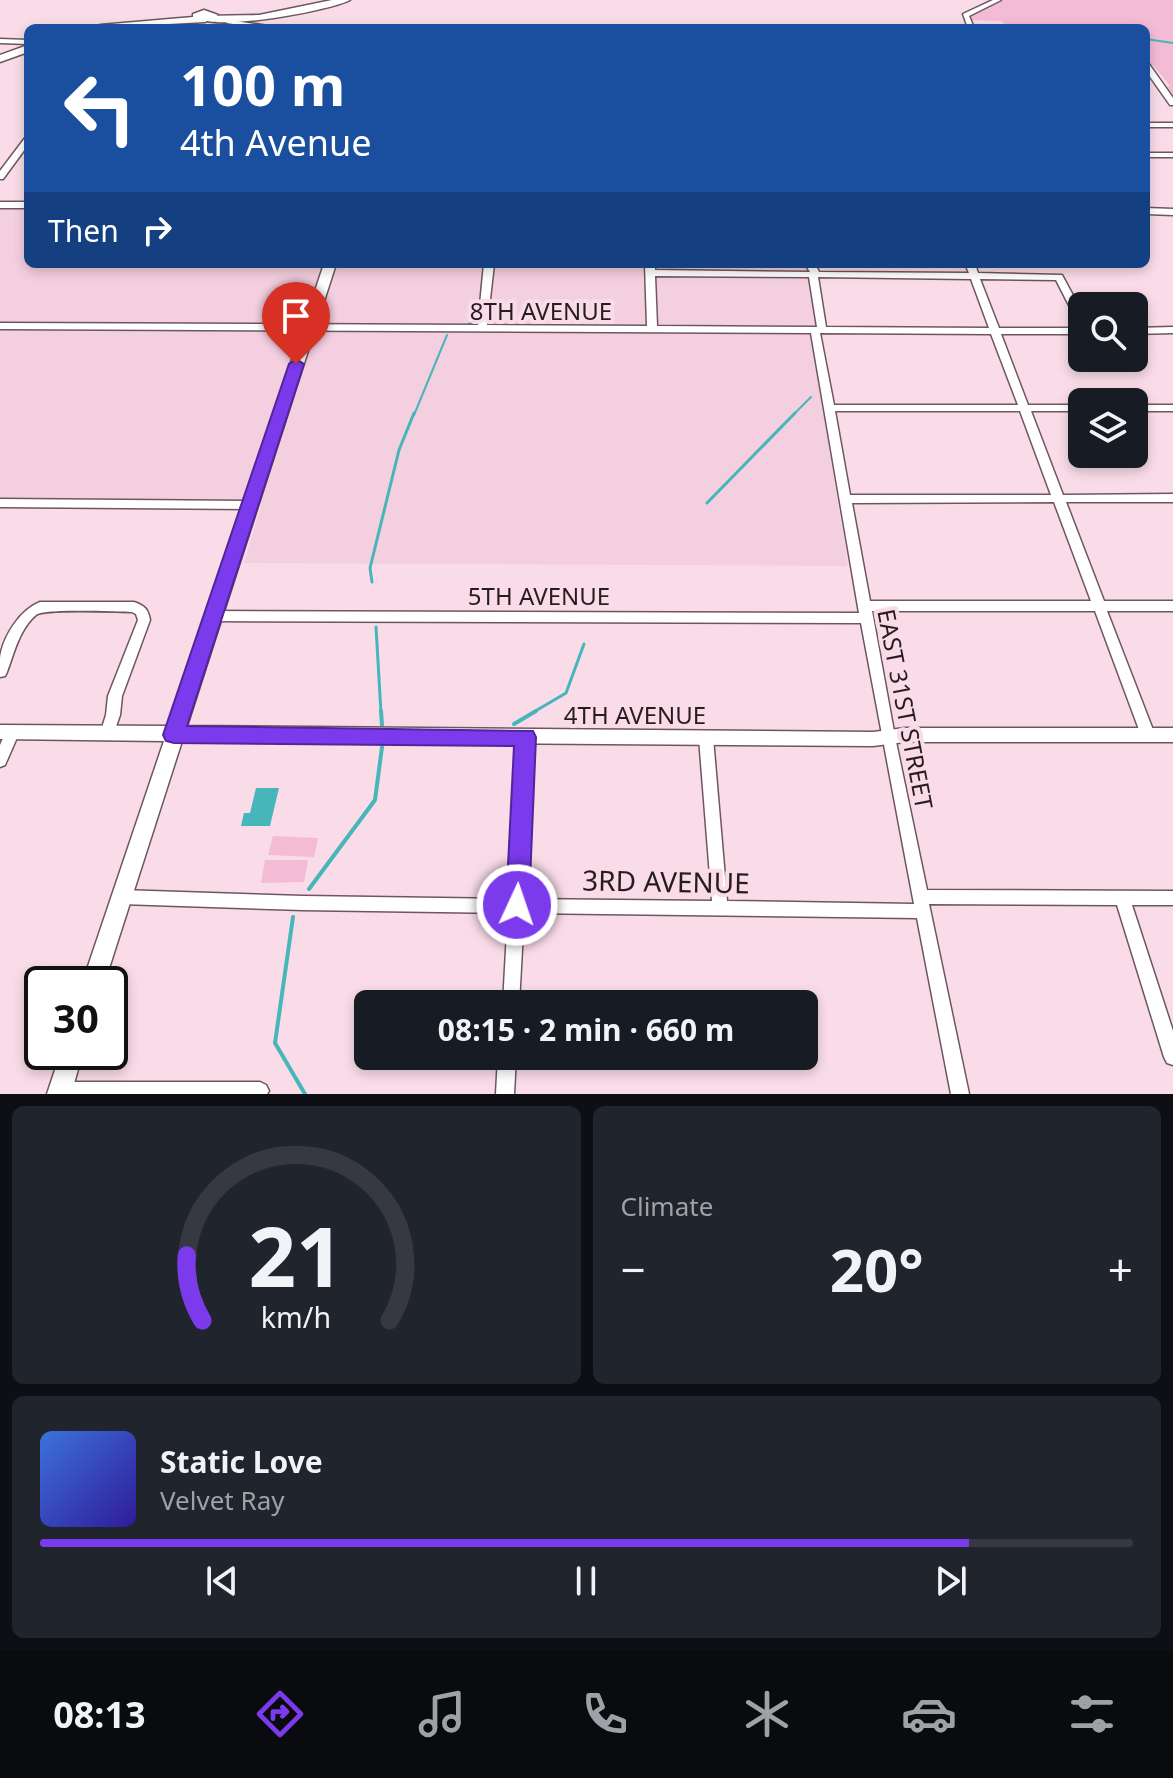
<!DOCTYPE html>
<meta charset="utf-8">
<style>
:root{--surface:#171b24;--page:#20242c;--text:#f1f3f6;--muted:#9ea1a6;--line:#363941;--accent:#7c3aed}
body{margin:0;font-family:"Noto Sans",sans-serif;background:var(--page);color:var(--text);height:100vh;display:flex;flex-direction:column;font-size:30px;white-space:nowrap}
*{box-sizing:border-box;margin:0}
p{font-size:26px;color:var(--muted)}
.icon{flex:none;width:44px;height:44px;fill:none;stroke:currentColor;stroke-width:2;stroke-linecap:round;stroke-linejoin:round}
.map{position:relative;height:1094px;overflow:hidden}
.details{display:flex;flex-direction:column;gap:12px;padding:12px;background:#0d0f14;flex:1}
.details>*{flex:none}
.banner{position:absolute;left:24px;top:24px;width:1126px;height:244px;border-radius:12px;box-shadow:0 4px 12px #0003;background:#1a4fa0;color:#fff;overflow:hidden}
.controls{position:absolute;left:1068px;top:292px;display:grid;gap:16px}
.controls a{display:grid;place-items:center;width:80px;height:80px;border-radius:12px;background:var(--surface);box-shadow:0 4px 12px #0003;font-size:40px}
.speed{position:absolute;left:24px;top:966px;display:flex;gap:16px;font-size:40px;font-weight:700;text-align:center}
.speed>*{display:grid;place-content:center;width:104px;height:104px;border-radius:50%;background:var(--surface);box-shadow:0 4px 12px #0003;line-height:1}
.speed .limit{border:4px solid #111;border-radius:12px;background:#fff;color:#111}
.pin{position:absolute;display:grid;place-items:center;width:68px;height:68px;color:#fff;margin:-82px -34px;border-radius:50% 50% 50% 0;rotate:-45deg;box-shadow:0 0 8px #0007}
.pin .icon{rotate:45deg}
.me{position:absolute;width:88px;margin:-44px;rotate:3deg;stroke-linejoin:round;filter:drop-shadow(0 0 6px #0008)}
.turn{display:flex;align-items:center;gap:28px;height:168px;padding:0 24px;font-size:36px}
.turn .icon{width:104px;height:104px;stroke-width:2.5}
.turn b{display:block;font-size:56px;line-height:68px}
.then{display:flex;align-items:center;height:76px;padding:0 24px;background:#0003;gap:16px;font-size:30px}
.big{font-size:60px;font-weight:700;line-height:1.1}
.details .widget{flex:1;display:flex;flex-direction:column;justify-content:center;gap:12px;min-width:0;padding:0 28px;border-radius:12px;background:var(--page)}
.details .dial{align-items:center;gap:0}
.dial svg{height:208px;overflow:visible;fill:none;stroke:var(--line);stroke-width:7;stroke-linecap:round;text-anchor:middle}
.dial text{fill:var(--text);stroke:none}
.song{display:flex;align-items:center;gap:24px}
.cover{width:96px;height:96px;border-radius:12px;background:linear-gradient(135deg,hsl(220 70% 55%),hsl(250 70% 35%))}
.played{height:8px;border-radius:4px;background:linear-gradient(90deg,var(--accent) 85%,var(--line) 85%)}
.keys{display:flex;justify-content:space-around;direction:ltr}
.heat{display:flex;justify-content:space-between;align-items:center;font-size:44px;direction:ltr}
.details .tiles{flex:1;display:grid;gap:12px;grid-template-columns:1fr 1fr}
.widget:last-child{grid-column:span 2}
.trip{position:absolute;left:354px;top:990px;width:464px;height:80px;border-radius:12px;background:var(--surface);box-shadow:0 4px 12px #0003;font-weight:700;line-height:80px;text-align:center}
.tabs{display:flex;height:128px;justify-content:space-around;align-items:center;background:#090b0e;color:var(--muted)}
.tabs .icon{width:56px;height:56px}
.tabs .active{color:var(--accent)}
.tabs b{font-size:36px;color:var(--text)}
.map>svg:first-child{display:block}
.built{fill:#f4cfdf}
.green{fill:#f3bcd4}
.water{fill:#46b6bb}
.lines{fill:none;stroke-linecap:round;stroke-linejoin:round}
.stream-far2{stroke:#46b6bb;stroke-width:2}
.stream-far1{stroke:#46b6bb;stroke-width:3}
.stream{stroke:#46b6bb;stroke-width:4}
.street-casing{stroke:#6e5661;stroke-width:3}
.secondary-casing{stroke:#6e5661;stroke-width:3}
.primary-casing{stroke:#6e5661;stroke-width:3}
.street{fill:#fff;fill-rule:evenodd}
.secondary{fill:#fff;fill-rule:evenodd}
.primary{fill:#fff;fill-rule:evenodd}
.route{fill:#7c3aed;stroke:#51269a;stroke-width:2}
.labels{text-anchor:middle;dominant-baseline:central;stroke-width:8;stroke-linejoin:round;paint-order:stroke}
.street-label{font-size:24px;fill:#271d21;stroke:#f9dce8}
.near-street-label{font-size:28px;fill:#271d21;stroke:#f9dce8}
</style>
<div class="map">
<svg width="1173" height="1094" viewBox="0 0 1173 1094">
<rect width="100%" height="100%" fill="#f9dce8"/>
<polygon class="built" points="0,208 28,208 28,264 806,264 818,328 810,328 811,335 848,566 244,563 262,503 0,500"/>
<g class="green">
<polygon points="1004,0 1173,0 1173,97 1165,87 1170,86 1154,66 1148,65 1146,61 1146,28 1006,28 1002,21 971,20 969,17"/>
<polygon points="273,836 318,838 314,857 268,855"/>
<polygon points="265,860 308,860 304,882 261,883"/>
</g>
<polygon class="water" points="256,788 279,788 270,826 241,826 244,813 250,813"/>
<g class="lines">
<g class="stream-far2">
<polyline points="1146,39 1173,43"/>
<polyline points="467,325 473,322 478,302"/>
<polyline points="414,415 447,335"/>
<polyline points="793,415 811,397"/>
</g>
<g class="stream-far1">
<polyline points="707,503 795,413"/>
<polyline points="372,582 370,568 399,450 414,413"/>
<polyline points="376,627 381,713"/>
<polyline points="532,713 566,693 584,644"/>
</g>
<g class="stream">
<polyline points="381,711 382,725"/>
<polyline points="514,724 536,711"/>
<polyline points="309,889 375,800 382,747"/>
<polyline points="293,917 275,1043 305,1094"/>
</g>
<defs>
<g id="street">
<polygon points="993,0 1001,0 969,16 974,28 968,28 963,14"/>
<polygon points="229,20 268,26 271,28 255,28 227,23 226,22"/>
<polygon points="0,39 28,40 28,44 0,43"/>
<polygon points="1146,64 1149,64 1173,98 1173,105 1170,105 1146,71"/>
<rect x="1146" y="123" width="27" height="4"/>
<polygon points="25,138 28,138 28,145 3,179 0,179 0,171"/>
<rect x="1146" y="153" width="27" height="4"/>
<path d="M 484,264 L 494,264 L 487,325 L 647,326 L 645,264 L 655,264 L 655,270 L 810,272 L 805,264 L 815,264 L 819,272 L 969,273 L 965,264 L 975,264 L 978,273 L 1062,275 L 1082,312 L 1082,324 L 1077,321 L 1056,280 L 980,279 L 999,328 L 1082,328 L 1082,334 L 1001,334 L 1028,405 L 1082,405 L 1082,411 L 1031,411 L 1063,495 L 1173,494 L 1173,502 L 1066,502 L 1104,601 L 1173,601 L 1173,611 L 1107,611 L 1155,735 L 1153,739 L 1148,741 L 1143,739 L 1141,735 L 1095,611 L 872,611 L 895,737 L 927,890 L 1173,891 L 1173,905 L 1132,905 L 1173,1031 L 1173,1065 L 1167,1063 L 1164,1057 L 1117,905 L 929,904 L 969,1094 L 951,1094 L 917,918 L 524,913 L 519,1004 L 503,1004 L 508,913 L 303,910 L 121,904 L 116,902 L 113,897 L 116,892 L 121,890 L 303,896 L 509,899 L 518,737 L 520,733 L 525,731 L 530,733 L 532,737 L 524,899 L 712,901 L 699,738 L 701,734 L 706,732 L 711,734 L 713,738 L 727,901 L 914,904 L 861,623 L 212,621 L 208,619 L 206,616 L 208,613 L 212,611 L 859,613 L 811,333 L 0,329 L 0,323 L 478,325 ZM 655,276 L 809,277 L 817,327 L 657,326 ZM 818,277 L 971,279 L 989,328 L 826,327 ZM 820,333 L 991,334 L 1018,405 L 834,405 ZM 835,411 L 1020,411 L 1051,495 L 850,495 ZM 1054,502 L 1091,601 L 870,601 L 852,503 Z"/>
<polygon points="1173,327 1173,333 1134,334 1134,328"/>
<rect x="1134" y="405" width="39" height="6"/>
<polygon points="0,499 250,501 256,505 250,509 0,507"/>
<path d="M 40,602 L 134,602 C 145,606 148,609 150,620 L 122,696 L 120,715 L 112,738 L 107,740 L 102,738 L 100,734 L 106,715 L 108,696 L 138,620 L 136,614 L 132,612 C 116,612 46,608 36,615 C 20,628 14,653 7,672 L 5,676 L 0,677 C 0,671 0,664 0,658 C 3,636 20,610 40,602 Z"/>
<polygon points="12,727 17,729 19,733 5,765 0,767 0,745 7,729"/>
<polygon points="498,1056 516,1056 514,1094 496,1094"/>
<polygon points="60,1082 260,1082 266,1085 269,1091 267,1094 53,1094 51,1091 54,1085"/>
</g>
<g id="secondary">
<path d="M 332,0 L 350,0 C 329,11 221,30 201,19 L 205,16 L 259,15 Z"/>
<rect x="0" y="202" width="28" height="6"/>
<polygon points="1146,208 1173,209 1173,215 1146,214"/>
<polygon points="324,264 336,264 187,726 873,732 905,728 1173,728 1173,742 905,742 873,746 182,741 104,984 82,984 164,741 0,739 0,725 169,726"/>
<polygon points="61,1052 83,1052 71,1094 47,1094"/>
</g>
<g id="primary">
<polygon points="204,10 218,15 205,22 95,28 100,25 193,17 193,14"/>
<polygon points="28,45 28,52 0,62 0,55"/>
</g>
</defs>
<use href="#street" class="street-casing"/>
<use href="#secondary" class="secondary-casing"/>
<use href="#primary" class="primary-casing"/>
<use href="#street" class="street"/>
<use href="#secondary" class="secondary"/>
<use href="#primary" class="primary"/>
</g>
<polygon class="route" points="296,359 304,364 187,726 533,731 536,737 529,905 526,912 517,915 509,912 506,905 514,746 174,743 166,741 163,735 289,364"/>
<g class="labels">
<g class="street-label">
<text x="541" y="310">8TH AVENUE</text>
<text x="539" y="595">5TH AVENUE</text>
<text transform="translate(906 709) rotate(79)">EAST 31ST STREET</text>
<text x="635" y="714">4TH AVENUE</text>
</g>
<g class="near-street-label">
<text transform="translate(666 881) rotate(1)">3RD AVENUE</text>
</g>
</g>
</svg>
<div class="controls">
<a><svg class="icon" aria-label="search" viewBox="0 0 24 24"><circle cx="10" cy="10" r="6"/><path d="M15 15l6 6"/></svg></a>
<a><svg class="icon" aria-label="layers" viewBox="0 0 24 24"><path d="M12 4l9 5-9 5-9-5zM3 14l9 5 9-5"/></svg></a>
</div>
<div class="speed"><div class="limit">30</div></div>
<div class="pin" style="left:296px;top:364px;background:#d93025"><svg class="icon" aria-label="arrive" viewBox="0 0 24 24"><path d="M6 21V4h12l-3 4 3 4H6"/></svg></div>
<svg class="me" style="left:517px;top:905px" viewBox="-20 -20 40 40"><circle r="17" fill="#7c3aed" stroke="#fff" stroke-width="3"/><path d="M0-11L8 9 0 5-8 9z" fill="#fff"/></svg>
<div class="trip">08:15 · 2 min · 660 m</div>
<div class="banner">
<div class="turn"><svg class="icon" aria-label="left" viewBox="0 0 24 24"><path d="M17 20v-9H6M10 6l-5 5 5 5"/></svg><div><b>100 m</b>4th Avenue</div></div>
<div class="then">Then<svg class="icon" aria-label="right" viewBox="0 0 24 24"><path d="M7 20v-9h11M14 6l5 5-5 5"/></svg></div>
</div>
</div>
<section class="details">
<div class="tiles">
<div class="widget dial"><svg viewBox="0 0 100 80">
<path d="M14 69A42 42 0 1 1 86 69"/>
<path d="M14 69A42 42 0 0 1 8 44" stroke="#7c3aed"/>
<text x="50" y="56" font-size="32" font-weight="700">21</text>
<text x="50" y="72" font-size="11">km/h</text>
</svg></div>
<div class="widget"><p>Climate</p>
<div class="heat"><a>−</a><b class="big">20°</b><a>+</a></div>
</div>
<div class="widget">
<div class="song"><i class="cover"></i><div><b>Static Love</b><p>Velvet Ray</p></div></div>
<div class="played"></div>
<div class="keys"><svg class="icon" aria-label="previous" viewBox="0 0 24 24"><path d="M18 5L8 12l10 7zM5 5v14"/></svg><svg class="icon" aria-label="pause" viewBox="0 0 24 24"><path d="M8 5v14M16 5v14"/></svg><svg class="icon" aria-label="next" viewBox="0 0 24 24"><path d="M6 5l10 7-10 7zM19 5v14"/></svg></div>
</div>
</div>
</section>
<nav class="tabs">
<b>08:13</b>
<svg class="icon active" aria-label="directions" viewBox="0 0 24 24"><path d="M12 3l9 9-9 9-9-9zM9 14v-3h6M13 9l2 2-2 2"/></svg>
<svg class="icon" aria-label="music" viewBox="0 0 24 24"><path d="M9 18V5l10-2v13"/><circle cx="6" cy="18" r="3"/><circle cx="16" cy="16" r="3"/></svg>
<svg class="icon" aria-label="phone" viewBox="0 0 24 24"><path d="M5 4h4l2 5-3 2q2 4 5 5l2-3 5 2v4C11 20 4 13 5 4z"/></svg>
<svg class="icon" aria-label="climate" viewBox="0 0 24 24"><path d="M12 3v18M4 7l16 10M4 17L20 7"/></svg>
<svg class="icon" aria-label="car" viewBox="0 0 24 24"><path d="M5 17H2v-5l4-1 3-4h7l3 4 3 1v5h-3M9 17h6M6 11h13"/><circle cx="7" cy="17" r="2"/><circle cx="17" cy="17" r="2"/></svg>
<svg class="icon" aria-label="filters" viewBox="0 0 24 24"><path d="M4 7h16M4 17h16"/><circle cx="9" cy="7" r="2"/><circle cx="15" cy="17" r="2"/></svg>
</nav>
